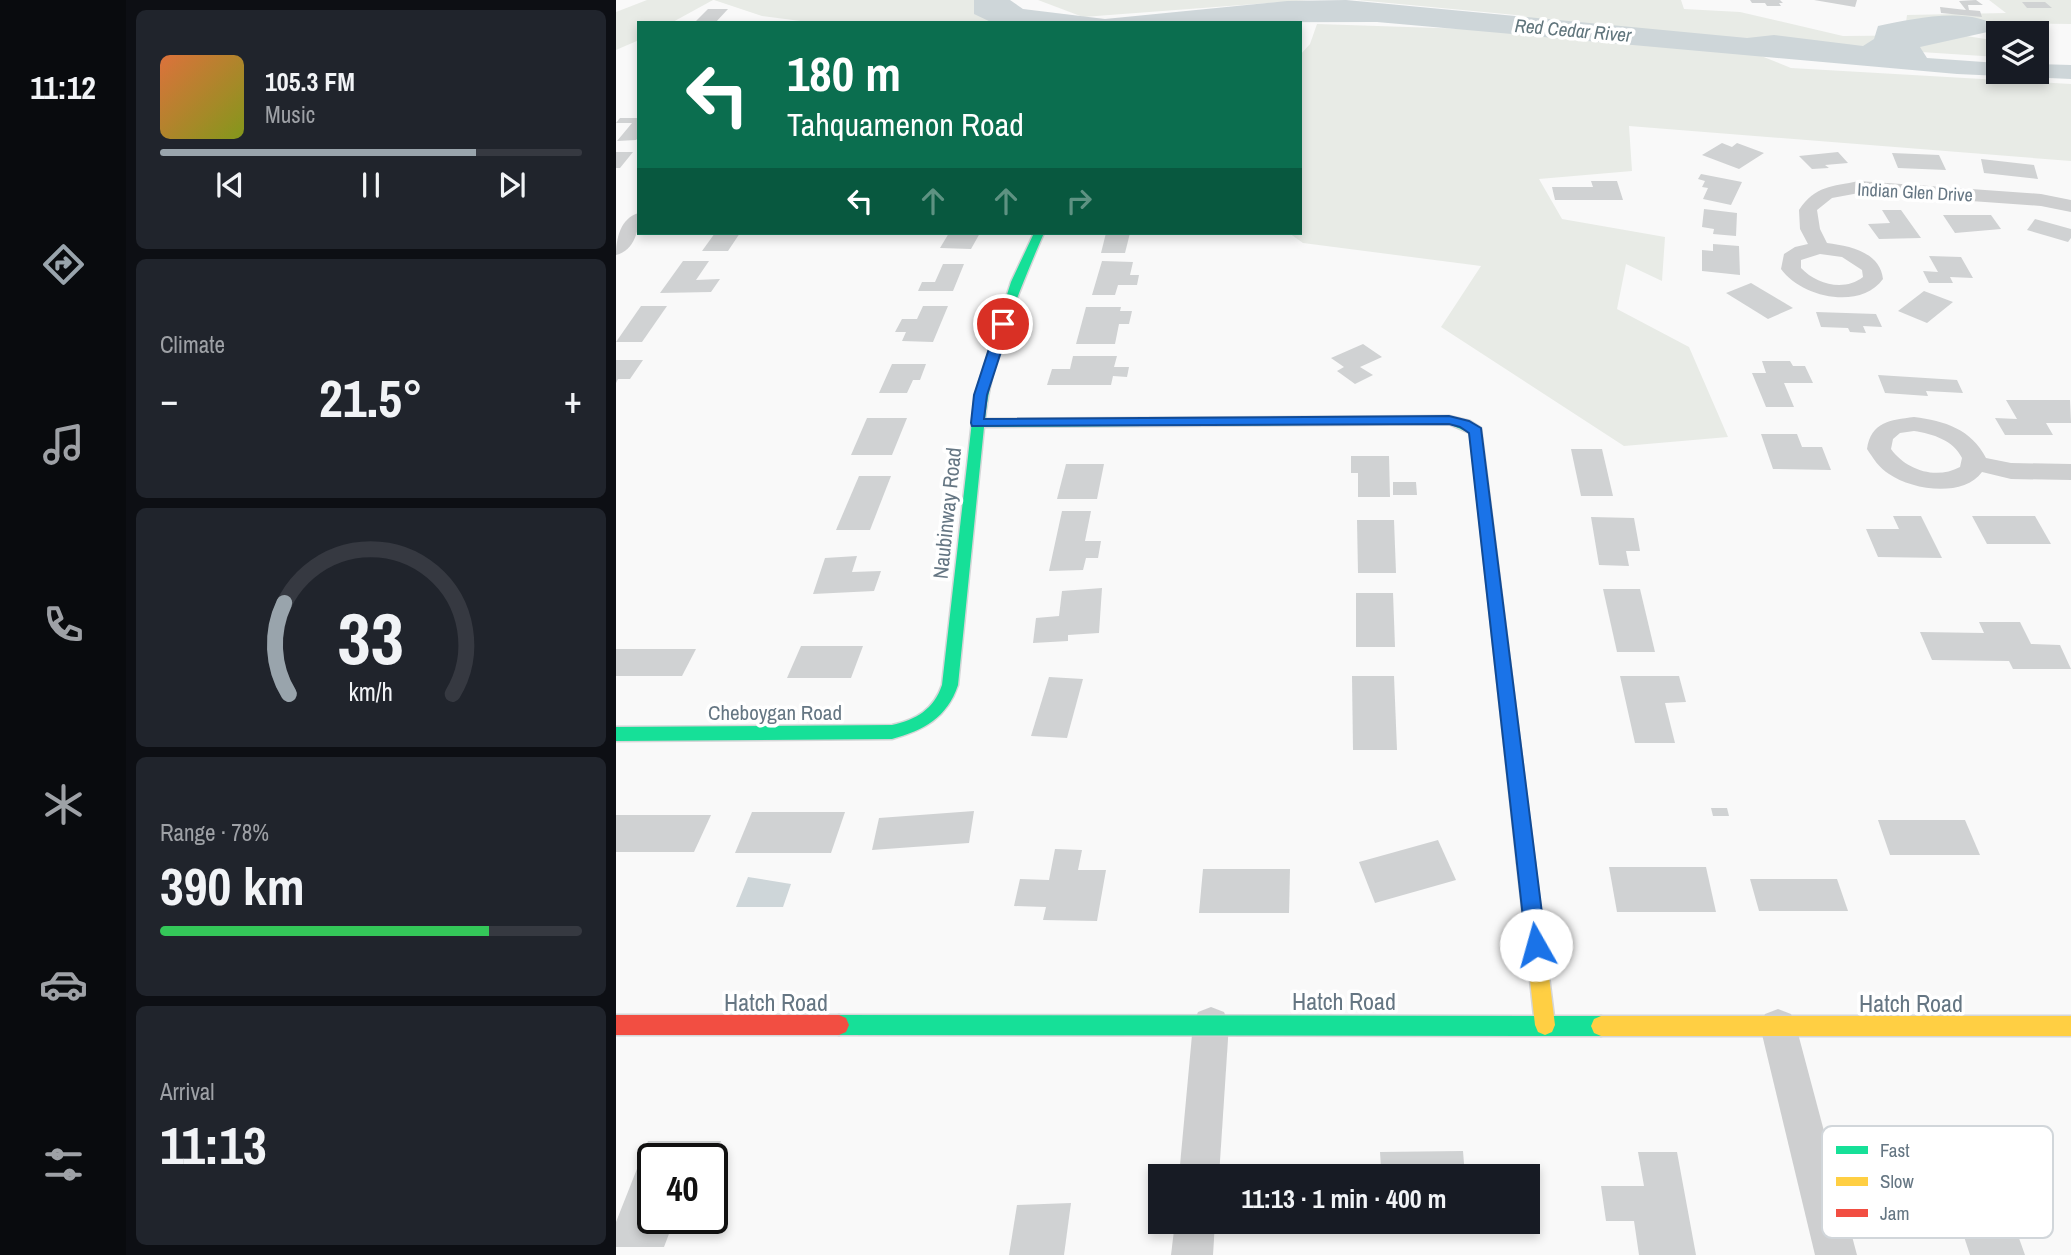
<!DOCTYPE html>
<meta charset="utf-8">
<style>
:root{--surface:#171b24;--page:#20242c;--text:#f1f3f6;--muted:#9ea1a6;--line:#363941;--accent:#99a4ac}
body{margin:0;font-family:"Archivo Narrow",sans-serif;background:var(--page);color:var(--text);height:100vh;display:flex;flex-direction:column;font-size:26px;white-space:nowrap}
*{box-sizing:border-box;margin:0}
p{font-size:23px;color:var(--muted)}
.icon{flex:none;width:38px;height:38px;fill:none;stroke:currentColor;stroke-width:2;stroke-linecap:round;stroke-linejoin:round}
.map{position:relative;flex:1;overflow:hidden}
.drawer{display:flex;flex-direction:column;gap:10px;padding:10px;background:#0d0f14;width:490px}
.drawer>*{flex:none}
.top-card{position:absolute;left:21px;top:21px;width:665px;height:214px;border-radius:0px;box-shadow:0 4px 10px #0003;background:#0b6e4f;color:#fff;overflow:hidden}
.buttons{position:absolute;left:1370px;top:21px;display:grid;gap:14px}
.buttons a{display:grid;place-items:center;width:63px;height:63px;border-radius:0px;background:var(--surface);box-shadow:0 4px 10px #0003;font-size:35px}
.speed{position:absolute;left:21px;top:1143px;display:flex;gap:14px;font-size:35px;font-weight:700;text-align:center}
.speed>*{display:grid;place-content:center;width:91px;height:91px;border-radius:50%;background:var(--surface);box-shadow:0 4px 10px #0003;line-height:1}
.speed .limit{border:4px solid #111;border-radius:10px;background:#fff;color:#111}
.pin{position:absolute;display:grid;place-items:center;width:60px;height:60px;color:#fff;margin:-30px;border:4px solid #fff;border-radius:50%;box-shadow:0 2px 7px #0007}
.me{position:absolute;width:77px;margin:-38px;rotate:353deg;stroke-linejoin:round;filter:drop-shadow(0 0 5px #0008)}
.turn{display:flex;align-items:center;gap:24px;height:147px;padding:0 35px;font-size:32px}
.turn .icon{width:91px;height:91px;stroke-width:2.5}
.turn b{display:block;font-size:49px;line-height:60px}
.lanes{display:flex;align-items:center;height:66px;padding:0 35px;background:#0003;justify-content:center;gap:35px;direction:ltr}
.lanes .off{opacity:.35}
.big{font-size:52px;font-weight:700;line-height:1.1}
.drawer .tile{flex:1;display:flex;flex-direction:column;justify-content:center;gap:10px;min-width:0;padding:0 24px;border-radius:10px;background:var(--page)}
.drawer .dial{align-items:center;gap:0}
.dial svg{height:182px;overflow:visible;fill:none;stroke:var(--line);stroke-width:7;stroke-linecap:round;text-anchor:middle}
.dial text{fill:var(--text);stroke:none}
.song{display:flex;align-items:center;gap:21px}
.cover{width:84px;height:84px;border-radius:10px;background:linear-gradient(135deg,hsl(20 70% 55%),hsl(70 70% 35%))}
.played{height:7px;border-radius:4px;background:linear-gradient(90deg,var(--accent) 75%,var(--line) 75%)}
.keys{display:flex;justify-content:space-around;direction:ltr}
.heat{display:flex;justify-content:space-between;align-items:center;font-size:38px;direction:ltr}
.charge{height:10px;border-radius:5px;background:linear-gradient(90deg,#34c759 78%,var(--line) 0)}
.trip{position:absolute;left:532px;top:1164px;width:392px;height:70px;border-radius:0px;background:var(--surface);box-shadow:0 4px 10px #0003;font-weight:700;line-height:70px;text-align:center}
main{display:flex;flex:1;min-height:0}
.tabs{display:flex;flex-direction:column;width:126px;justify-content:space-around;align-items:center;background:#090b0e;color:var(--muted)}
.tabs .icon{width:49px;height:49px}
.tabs .selected{color:var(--accent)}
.tabs b{font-size:32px;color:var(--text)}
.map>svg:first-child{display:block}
.green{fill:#e8ebe6}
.water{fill:#ced6d9}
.building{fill:#d0d2d3}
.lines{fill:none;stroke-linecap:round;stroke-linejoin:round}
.fast-casing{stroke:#d5d6d7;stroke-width:3}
.slow-casing{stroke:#d5d6d7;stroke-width:3}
.jam-casing{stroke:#d5d6d7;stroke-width:3}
.street{fill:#cecfd0;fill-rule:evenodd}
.fast{fill:#16e098;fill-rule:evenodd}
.slow{fill:#ffcf43;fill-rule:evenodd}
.jam{fill:#f24e42;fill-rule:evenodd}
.route{fill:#1a73e8;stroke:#114b97;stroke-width:2}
.labels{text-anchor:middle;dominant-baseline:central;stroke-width:7;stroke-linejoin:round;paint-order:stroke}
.far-street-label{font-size:18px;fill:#657683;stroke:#fff}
.far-water-label{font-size:19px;font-style:italic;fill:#60757c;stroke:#fff}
.street-label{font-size:21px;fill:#657683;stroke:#fff}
.near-street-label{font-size:24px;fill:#657683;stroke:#fff}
.key{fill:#fff;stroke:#d1d6da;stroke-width:2}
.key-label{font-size:19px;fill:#657683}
</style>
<main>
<nav class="tabs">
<b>11:12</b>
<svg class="icon selected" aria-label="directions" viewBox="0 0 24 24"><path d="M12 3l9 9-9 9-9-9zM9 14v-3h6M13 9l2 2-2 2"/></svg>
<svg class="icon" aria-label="music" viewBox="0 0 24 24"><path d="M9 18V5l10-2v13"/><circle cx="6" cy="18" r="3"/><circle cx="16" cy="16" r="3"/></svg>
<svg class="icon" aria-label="phone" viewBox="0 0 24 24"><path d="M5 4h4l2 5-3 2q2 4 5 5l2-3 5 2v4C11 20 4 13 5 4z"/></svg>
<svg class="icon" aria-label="climate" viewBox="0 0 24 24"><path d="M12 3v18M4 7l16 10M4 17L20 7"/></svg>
<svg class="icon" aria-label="car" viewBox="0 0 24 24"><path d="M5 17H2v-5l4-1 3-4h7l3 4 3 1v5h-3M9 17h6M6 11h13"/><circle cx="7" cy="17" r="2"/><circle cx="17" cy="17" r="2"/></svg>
<svg class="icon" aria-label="filters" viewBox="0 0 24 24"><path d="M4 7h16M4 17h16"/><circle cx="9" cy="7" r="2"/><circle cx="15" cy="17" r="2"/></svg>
</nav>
<section class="drawer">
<div class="tile">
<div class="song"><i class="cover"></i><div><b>105.3 FM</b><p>Music</p></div></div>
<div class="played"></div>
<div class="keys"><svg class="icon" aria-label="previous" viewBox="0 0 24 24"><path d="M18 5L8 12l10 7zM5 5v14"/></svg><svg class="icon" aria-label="pause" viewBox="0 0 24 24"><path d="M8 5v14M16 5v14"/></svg><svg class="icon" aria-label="next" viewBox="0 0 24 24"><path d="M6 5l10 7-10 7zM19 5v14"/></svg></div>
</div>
<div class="tile"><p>Climate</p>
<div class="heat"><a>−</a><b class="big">21.5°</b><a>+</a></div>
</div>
<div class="tile dial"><svg viewBox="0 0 100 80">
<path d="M14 69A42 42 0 1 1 86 69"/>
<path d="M14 69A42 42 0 0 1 12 29" stroke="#99a4ac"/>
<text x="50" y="56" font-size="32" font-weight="700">33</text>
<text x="50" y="72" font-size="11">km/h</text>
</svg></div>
<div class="tile"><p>Range · 78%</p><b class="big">390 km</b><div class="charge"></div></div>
<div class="tile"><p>Arrival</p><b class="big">11:13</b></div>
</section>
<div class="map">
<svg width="1455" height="1255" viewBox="0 0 1455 1255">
<rect width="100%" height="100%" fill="#f9f9f9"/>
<g class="green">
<polygon points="31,0 97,0 55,23 23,23 23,40 0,50 0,12"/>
<polygon points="98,0 362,0 385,23 200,23 146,16"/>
<polygon points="422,0 694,0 467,17"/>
<polygon points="741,0 1065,0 1068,9 1124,12 1227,36 1344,35 1382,41 1382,57 1103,39 1175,68 1455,84 1455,161 1013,126 1016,171 923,179 946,219 1049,237 1046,281 1010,264 1001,309 1073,347 1112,437 1008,446 825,327 865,266 687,243 673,233 684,233 684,55 694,44 701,24 852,29 910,16"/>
<polygon points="1373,0 1455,0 1455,24 1290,22 1291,15 1390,13"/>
</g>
<g class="water">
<path d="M 358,0 L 394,0 L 407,9 L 489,19 L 671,1 L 730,0 L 1131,38 L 1158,35 L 1247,46 L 1258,39 L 1262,26 C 1298,19 1354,5 1385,29 L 1304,47 L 1311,58 L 1382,63 L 1382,72 L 1421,72 L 1421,64 L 1455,65 L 1455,79 L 1341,74 L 761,22 L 377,23 L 358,14 Z"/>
<polygon points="132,877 175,884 167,907 120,907"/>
</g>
<g class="building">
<polygon points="1134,0 1164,0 1167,3 1163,3 1165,6 1151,6 1149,3 1136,3"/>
<polygon points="1198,0 1241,0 1239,7"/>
<polygon points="1360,0 1367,5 1352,5 1353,10 1364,11 1366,17 1325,13 1324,7 1350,10 1343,1"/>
<polygon points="1406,2 1429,2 1436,8 1411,8"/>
<polygon points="92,9 112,9 99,23 78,23"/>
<polygon points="4,118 23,118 23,137 20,140 1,141 16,123 0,123"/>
<polygon points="1106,143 1116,147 1121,143 1148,153 1123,169 1086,155"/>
<polygon points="0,152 17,152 4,168 0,168"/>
<polygon points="1222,152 1232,163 1209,165 1213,168 1196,169 1183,156"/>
<polygon points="1276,153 1323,155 1330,170 1282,168"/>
<polygon points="1365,159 1418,165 1422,179 1368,173"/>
<polygon points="1085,174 1126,182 1115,205 1087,199 1092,188 1086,187 1089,181 1082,179"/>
<polygon points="975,181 1001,181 1007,200 939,200 936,187 977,187"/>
<polygon points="1088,209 1121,213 1120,236 1097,234 1098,229 1086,227"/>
<polygon points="1266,210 1285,210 1305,238 1263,239 1252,224 1274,223"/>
<polygon points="1327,215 1375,215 1385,229 1339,233"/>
<polygon points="1419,219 1455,229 1455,238 1452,242 1411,230"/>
<polygon points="99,233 124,233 112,251 86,251"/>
<polygon points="333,233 364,233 355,249 324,248"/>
<polygon points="490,233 514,233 509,253 485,253"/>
<polygon points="1097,244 1123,246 1124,275 1086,271 1086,250 1097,251"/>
<polygon points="1313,256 1345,257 1357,278 1334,277 1337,283 1313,283 1307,271 1322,272"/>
<polygon points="67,261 93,261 80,280 104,279 95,292 44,293"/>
<polygon points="486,261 517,262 514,275 523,275 521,285 502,285 499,295 476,295"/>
<polygon points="327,264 348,264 337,291 302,291 306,282 319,282"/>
<polygon points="1135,283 1177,308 1152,319 1110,293"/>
<polygon points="1308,291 1337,302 1311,323 1282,311"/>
<polygon points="25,306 51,306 26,342 0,342"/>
<polygon points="307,306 332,306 317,342 286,341 290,332 279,332 286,319 301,319"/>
<polygon points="470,307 505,307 504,311 516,311 513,324 503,324 499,344 460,344"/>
<polygon points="1200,312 1260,314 1266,327 1247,326 1250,333 1234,332 1232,328 1205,327"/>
<polygon points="747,344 766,357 744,367 757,375 739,384 721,371 728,367 715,358"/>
<polygon points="457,356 501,356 498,367 513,367 511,377 497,376 495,385 431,385 436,369 454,369"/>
<polygon points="0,360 27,360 14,379 2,379 0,383"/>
<polygon points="1146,361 1174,361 1177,366 1189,366 1197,383 1168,383 1178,407 1150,407 1136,373 1150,373"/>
<polygon points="276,364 310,364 304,380 297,380 291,393 263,393"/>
<polygon points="1262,375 1341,380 1347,393 1310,391 1312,396 1269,393"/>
<polygon points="1390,400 1454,400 1455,423 1430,423 1437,435 1389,435 1379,418 1401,419"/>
<polygon points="251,418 291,418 276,455 235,455"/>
<polygon points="1145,434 1181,434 1186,447 1206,447 1215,470 1157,469"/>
<polygon points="955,449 986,449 997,496 965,496"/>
<polygon points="735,456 773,456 774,497 742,497 742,473 735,473"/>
<polygon points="450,464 488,464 481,499 441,499"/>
<polygon points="243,476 275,476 254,530 220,530"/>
<polygon points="777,482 800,482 801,495 777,495"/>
<polygon points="446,511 475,511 469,541 485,541 482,558 470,558 467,570 433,571"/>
<polygon points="1277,516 1305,516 1326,558 1262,557 1250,529 1283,529"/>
<polygon points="1356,516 1419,516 1435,544 1371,544"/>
<polygon points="975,517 1018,518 1024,551 1010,551 1013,566 983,565"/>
<polygon points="741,520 778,520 780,573 742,573"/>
<polygon points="241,556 236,572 265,571 258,591 197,594 209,558"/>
<polygon points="486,588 483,633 452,635 452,641 417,643 420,618 443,616 446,591"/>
<polygon points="987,589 1024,589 1039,652 1001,652"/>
<polygon points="740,593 777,593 779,647 740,647"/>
<polygon points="1363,622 1404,622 1415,644 1444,645 1455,669 1397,669 1393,661 1316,660 1304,632 1368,633"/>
<polygon points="185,646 247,646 235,678 171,678"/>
<polygon points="0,649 80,649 66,676 0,676"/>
<polygon points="736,676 778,676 781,750 737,750"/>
<polygon points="1004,676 1063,676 1070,702 1049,703 1059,743 1019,743"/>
<polygon points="433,677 467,679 451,738 415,736"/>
<polygon points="1095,808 1111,808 1113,816 1097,816"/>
<polygon points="358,811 353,843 256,850 263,818"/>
<polygon points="136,812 229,812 215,853 119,853"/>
<polygon points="0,815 95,815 78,852 0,852"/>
<polygon points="1262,820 1349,820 1364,855 1274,855"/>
<polygon points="822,840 840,880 759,903 743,862"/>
<polygon points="439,849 466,850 462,870 490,870 481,921 427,920 430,907 398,906 404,879 433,880"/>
<polygon points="993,867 1090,867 1100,912 1001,912"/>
<polygon points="587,869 674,869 673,913 583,913"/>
<polygon points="1134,879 1221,879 1232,911 1143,911"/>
<polygon points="1313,1129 1364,1129 1409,1255 1354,1255"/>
<polygon points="32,1141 105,1141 97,1163 96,1158 37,1158 37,1218 59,1218 48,1247 0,1247 0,1222"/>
<polygon points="847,1151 849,1176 731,1176 731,1169 765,1168 764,1152"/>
<polygon points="1022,1152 1061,1152 1080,1255 1023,1255 1018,1221 990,1221 985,1186 1028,1186"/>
<polygon points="455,1203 448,1255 393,1255 401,1205"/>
<polygon points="811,1222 852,1222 853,1233 812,1233"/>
</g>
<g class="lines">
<defs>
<g id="fast">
<path d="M 418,233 L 428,233 C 404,288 375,359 369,419 L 833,416 L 854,421 L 865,428 L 919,863 L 917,869 L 910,871 L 903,869 L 901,863 L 854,433 L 833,424 L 368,427 L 342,685 C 331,718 308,730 276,739 L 0,741 L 0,727 L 276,725 C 300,720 318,709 326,685 L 359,395 L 395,282 Z"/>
<polygon points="223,1015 985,1016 992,1019 995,1026 992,1033 985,1036 223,1035 216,1032 213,1025 216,1018"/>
</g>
<g id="slow">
<polygon points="910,855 917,857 919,863 939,1025 936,1032 929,1035 922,1032 919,1025 901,863 903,857"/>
<polygon points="985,1016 1455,1016 1455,1036 985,1036 978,1033 975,1026 978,1019"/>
</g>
<polygon id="jam" points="0,1015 223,1015 230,1018 233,1025 230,1032 223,1035 0,1035"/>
</defs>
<use href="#fast" class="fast-casing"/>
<use href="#slow" class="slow-casing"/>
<use href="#jam" class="jam-casing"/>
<g class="street">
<path d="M 1243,181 L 1425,194 L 1455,200 L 1455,212 L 1425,206 L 1243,193 L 1216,198 L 1201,210 L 1204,229 L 1211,243 C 1234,246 1264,252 1267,279 C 1244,311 1185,297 1165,269 L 1168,254 L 1179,247 L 1192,244 L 1184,229 L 1183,210 C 1200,185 1215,187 1243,181 ZM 1204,254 L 1226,257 L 1246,270 L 1247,277 C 1228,292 1200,284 1185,268 L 1185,260 Z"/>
<path d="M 23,213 C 23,230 19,250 0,255 C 0,239 4,218 23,213 Z"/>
<path d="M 1298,417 C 1329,421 1355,429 1370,458 L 1395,463 L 1455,464 L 1455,480 L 1395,479 L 1366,472 C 1347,498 1296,490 1273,474 C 1263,468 1257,458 1251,449 C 1255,422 1274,420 1298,417 ZM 1298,431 C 1317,434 1337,440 1346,458 L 1344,467 C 1320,480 1290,470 1275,449 L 1277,439 L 1284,433 Z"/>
<polygon points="595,1007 608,1012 613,1024 603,1176 563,1176 577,1024 582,1012"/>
<polygon points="1162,1009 1175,1014 1180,1026 1241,1255 1199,1255 1144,1026 1149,1014"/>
<polygon points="559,1222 599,1222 597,1255 555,1255"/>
</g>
<use href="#fast" class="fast"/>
<use href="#slow" class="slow"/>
<use href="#jam" class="jam"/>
</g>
<polygon class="route" points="387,321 394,324 371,395 368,419 833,416 853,421 865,428 930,945 927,951 920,954 913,951 910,945 853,433 844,427 833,424 356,426 355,423 358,395 381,324"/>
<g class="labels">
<g class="far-street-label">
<text transform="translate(1299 192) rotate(3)">Indian Glen Drive</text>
</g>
<g class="far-water-label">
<text transform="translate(957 30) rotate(5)">Red Cedar River</text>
</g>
<g class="street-label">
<text transform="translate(331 513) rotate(-84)">Naubinway Road</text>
<text x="159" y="712">Cheboygan Road</text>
</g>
<g class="near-street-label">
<text x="728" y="1001">Hatch Road</text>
<text x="160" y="1002">Hatch Road</text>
<text x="1295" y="1003">Hatch Road</text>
</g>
</g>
<rect x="1206" y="1126" width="231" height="112" rx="10" class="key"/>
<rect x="1220" y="1146" width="32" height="8" fill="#16e098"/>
<rect x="1220" y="1177" width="32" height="9" fill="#ffcf43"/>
<rect x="1220" y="1209" width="32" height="8" fill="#f24e42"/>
<g class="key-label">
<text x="1264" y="1157">Fast</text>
<text x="1264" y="1188">Slow</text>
<text x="1264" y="1220">Jam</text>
</g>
</svg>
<div class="buttons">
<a><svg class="icon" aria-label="layers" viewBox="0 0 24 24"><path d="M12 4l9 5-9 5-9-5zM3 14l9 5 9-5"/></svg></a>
</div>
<div class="speed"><div class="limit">40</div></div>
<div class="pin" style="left:387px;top:324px;background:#d93025"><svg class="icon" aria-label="arrive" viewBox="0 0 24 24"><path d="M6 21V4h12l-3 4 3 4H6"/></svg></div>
<svg class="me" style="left:920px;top:945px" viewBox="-20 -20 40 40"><circle r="19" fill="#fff"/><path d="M0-13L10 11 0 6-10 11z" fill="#1a73e8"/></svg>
<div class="trip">11:13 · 1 min · 400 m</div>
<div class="top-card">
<div class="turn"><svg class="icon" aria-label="left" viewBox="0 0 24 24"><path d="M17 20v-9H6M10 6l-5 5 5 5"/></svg><div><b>180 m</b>Tahquamenon Road</div></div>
<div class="lanes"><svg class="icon" aria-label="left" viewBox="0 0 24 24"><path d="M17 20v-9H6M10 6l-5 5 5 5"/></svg><svg class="icon off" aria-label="ahead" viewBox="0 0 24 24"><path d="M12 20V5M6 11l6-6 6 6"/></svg><svg class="icon off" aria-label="ahead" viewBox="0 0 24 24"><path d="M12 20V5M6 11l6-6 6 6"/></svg><svg class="icon off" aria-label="right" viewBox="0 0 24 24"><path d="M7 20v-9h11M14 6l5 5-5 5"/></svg></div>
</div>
</div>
</main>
